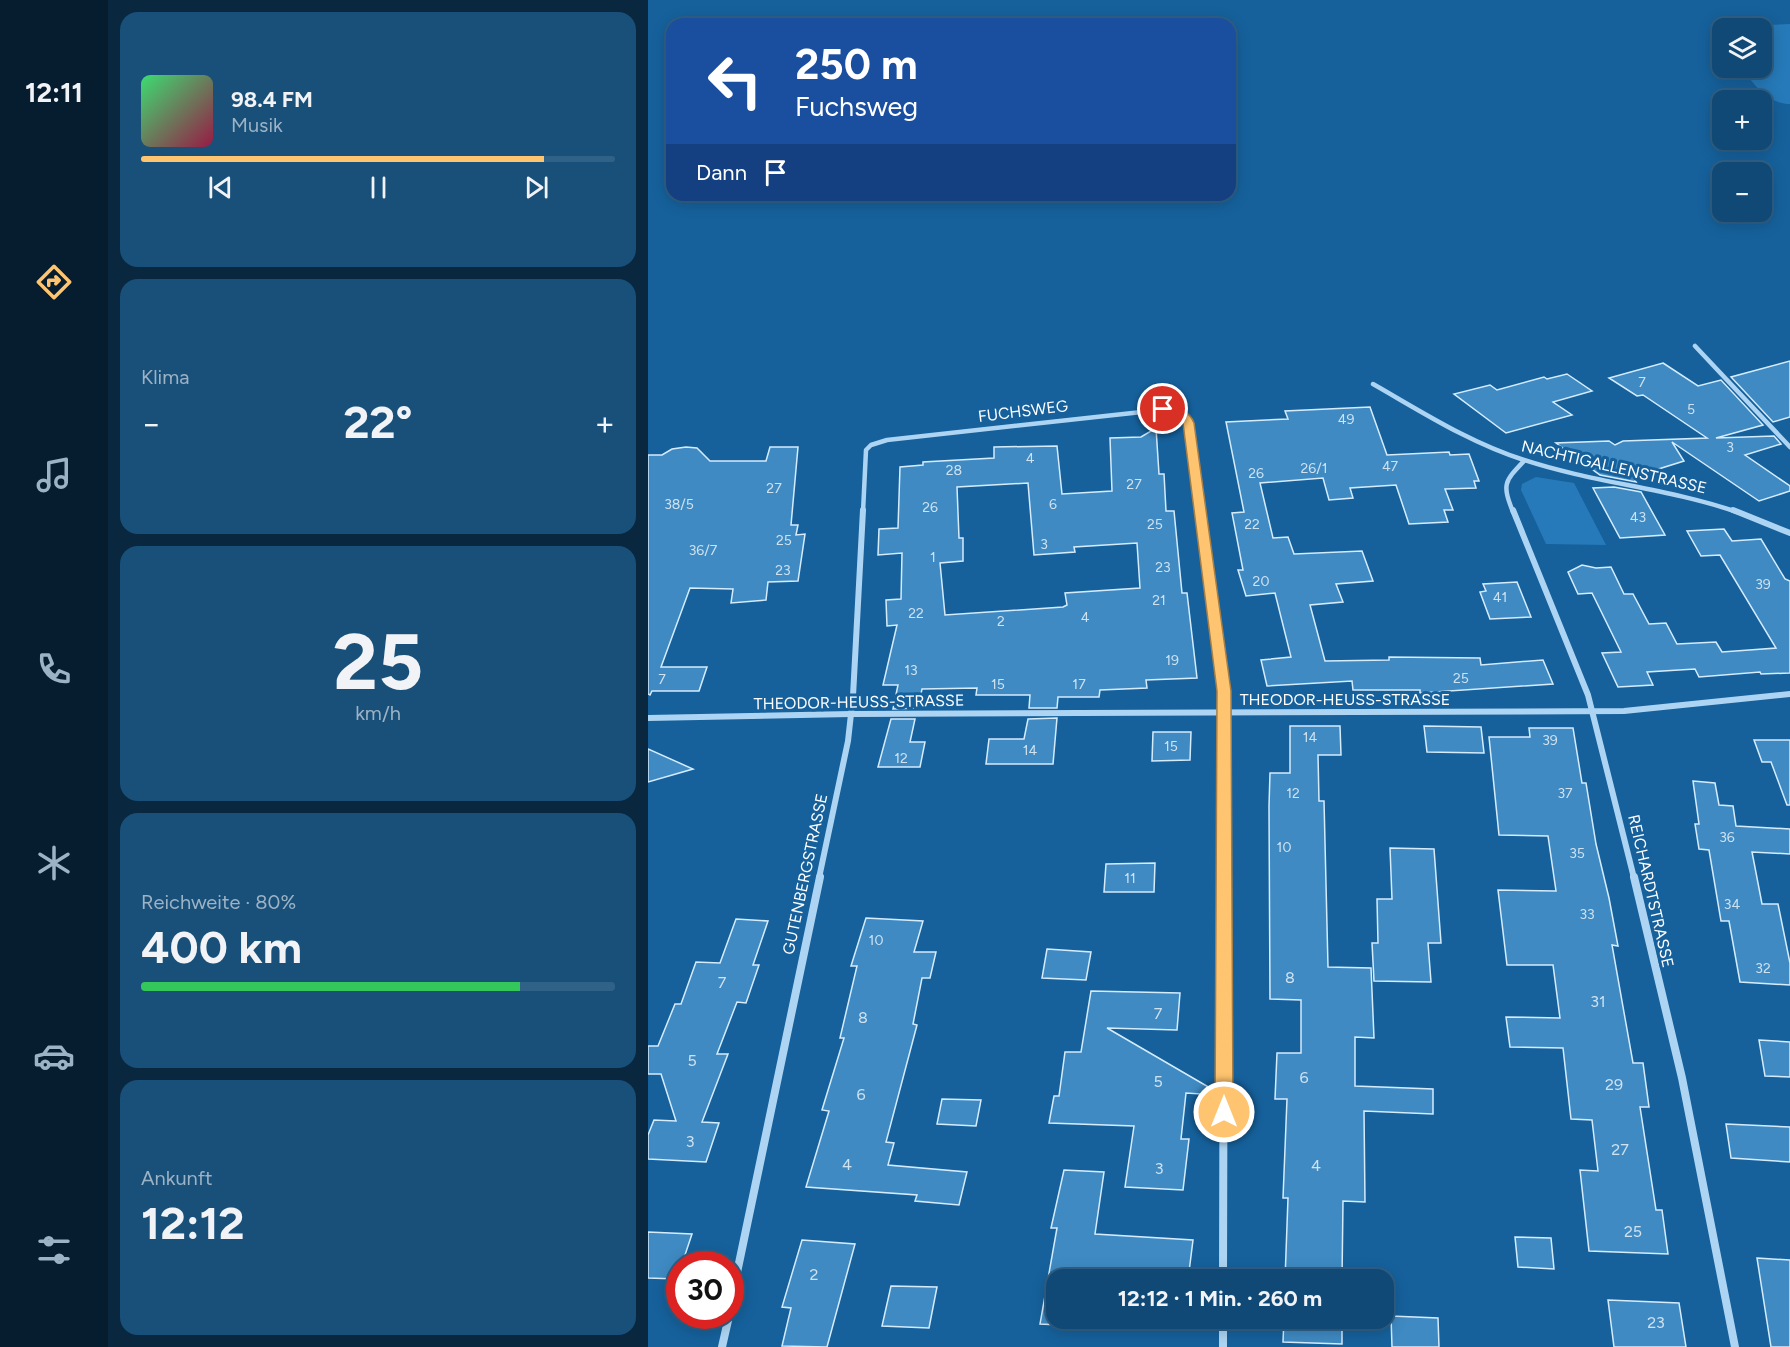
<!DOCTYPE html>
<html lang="de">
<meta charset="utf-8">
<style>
:root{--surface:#104975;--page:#19507a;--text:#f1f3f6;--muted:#9cb2c5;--line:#306187;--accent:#ffc46f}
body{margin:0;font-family:Figtree,sans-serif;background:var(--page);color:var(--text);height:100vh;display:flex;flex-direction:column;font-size:22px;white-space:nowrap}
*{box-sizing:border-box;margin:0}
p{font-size:20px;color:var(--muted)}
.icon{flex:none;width:33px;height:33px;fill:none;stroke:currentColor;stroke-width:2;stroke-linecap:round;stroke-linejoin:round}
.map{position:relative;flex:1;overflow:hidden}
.details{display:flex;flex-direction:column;gap:12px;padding:12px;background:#092840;width:540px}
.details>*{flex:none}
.guide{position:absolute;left:18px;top:18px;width:570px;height:183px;border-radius:18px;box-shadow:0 3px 15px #0003,0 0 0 2px var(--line);background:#1a4fa0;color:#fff;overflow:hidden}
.buttons{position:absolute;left:1064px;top:18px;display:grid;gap:12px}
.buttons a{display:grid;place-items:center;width:60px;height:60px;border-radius:12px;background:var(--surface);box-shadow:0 3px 15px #0003,0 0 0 2px var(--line);font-size:30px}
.speed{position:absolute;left:18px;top:1251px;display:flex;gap:12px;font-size:30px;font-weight:700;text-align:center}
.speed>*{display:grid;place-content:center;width:78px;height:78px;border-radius:50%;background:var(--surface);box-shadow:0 3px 15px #0003,0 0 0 2px var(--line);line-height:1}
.speed .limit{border:9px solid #d22;background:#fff;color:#111}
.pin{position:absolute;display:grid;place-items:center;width:51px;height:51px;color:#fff;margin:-26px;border:3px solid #fff;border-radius:50%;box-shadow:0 2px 6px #0007}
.me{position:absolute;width:66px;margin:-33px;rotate:0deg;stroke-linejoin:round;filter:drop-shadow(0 0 4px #0008)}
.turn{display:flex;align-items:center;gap:21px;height:126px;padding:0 30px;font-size:27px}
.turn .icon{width:78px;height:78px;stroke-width:2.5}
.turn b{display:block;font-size:42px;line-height:51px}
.then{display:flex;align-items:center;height:57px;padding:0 30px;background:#0003;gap:12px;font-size:22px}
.big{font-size:45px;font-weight:700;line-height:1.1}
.details .card{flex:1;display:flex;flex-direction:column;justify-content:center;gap:9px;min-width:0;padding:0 21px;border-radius:18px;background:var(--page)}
.details .dial{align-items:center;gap:0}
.dial b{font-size:78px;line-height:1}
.song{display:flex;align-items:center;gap:18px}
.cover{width:72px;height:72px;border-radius:9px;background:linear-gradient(135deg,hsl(140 70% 55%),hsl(340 70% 35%))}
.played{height:6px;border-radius:3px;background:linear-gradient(90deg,var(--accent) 85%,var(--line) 85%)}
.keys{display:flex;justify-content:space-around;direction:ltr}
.heat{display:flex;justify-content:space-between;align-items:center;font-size:33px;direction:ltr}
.charge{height:9px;border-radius:4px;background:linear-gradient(90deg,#34c759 80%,var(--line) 0)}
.trip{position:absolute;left:398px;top:1269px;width:348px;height:60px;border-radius:18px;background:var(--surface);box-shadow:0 3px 15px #0003,0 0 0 2px var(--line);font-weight:700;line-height:60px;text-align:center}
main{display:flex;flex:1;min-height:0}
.menu{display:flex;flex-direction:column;width:108px;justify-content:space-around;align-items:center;background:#061d2f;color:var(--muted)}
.menu .icon{width:42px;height:42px}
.menu .on{color:var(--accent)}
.menu b{font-size:27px;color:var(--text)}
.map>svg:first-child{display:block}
.green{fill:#267ab9}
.building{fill:#3f8ac3;stroke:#d5ecfd;stroke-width:1.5;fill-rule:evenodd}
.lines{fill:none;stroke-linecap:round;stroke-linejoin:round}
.minor-far2{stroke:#add5f3;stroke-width:4.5}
.minor-far1{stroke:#add5f3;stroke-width:6}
.minor{stroke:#add5f3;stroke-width:8}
.route{fill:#ffc46f;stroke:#a67f48;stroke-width:1.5}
.labels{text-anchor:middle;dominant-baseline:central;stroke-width:6;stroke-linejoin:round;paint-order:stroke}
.number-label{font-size:14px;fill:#cfe2f0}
.street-label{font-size:16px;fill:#fff;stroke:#16619c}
.near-number-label{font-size:16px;fill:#cfe2f0}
</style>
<main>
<nav class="menu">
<b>12:11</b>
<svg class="icon on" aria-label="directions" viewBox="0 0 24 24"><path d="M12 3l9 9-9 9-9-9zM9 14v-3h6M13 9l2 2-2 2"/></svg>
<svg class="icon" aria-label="music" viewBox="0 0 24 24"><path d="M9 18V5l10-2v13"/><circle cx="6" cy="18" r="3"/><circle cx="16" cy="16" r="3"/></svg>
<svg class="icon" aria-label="phone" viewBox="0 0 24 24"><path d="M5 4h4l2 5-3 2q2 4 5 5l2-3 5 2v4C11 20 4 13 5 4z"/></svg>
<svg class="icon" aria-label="climate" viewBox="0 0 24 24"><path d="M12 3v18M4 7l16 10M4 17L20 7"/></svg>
<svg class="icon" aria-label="car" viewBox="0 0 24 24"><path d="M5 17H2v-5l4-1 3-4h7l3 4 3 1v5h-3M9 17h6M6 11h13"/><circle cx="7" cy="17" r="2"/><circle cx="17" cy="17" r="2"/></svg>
<svg class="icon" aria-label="filters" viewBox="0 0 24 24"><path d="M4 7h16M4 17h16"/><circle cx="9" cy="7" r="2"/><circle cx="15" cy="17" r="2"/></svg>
</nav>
<section class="details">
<div class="card">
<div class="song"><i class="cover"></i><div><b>98.4 FM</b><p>Musik</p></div></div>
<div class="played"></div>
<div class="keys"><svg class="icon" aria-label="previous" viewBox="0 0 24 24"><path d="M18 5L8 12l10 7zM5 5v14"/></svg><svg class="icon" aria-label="pause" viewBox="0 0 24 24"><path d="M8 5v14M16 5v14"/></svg><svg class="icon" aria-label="next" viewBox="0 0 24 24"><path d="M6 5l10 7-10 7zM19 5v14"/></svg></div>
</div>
<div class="card"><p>Klima</p>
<div class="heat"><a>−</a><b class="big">22°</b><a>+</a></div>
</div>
<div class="card dial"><b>25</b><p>km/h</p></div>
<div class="card"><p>Reichweite · 80%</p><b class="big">400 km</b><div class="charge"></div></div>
<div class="card"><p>Ankunft</p><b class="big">12:12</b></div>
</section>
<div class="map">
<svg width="1142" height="1347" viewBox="0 0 1142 1347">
<rect width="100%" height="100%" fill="#16619c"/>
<g class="green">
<path d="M 1142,24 L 1142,104 C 1120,104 1106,85 1094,68 L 1113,68 L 1113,28 L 1074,28 L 1074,36 L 1068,27 Z"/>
<polygon points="888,477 926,483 958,545 898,544 873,490 874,484"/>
</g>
<g class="building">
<polygon points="1142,361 1142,417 1125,422 1083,377"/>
<polygon points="1015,363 1050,386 1073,380 1115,425 1068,438 1126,436 1133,444 1097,455 1142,486 1142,491 1111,501 1024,442 1036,461 985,477 988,482 952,475 908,443 961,441 967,445 975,441 1059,438 995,395 989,396 961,378"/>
<polygon points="919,374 944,391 905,402 924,415 858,433 806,394 842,385 849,390 896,377 899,379"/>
<polygon points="722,407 739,455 801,452 802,455 821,454 831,481 826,481 828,488 797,489 805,510 796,510 800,522 761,524 748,485 702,488 705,498 681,500 675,478 612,483 625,538 640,537 646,554 714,551 725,581 688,584 695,602 662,605 677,661 741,660 741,657 832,658 833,665 895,660 905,684 772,693 772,690 705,690 704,681 619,686 613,660 643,657 627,593 598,596 590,570 595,570 584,513 596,512 578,422 640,419 637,411"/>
<path d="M 508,428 L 511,474 L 516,474 L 518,511 L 526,511 L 534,593 L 539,593 L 549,678 L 498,680 L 499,688 L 452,690 L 451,697 L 410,697 L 409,708 L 381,708 L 382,695 L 328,695 L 329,688 L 274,689 L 270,708 L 245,709 L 250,685 L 235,685 L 249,625 L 239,626 L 238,600 L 253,599 L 254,553 L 230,555 L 231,529 L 250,528 L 252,467 L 275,465 L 275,462 L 346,458 L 346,447 L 409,446 L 414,494 L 464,491 L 462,438 L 493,437 ZM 380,483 L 386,555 L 427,552 L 426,547 L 489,543 L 492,588 L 417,593 L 419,605 L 415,607 L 297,615 L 292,563 L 315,561 L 315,538 L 311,538 L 309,487 Z"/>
<polygon points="38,447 49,448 62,461 118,461 122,447 150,447 143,525 150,525 148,535 157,534 150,581 120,582 118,600 83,603 85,589 42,588 13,667 59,667 51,691 4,691 2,695 0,694 0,455 14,455 24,449"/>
<polygon points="966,487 993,492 1017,535 972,538 945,488"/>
<polygon points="1076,529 1084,541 1113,539 1137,579 1142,581 1142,673 1113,674 1112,672 1051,677 1047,669 999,672 1005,685 970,687 954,653 973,652 944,593 930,594 920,572 934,565 948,568 963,567 976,594 985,594 1001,624 1018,623 1029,644 1068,642 1074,652 1128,648 1072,555 1053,556 1039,531"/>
<polygon points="869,582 883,617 842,619 832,592 838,591 835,584"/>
<polygon points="409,718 405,764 338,764 341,739 376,739 380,719"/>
<polygon points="243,719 267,719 262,742 277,742 272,767 230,767"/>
<polygon points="642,726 692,726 693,755 670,755 671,801 676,801 680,967 723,968 726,1038 707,1037 707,1086 785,1089 785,1114 716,1111 717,1202 695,1201 694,1280 637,1280 640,1198 635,1198 639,1099 627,1099 629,1053 653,1053 653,1000 622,999 621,806 622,773 642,773"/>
<polygon points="776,726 833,727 836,753 779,752"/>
<polygon points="881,728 925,728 934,783 938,783 948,844 961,898 970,946 964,945 985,1063 995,1063 1001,1107 992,1107 1008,1210 1014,1210 1020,1254 941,1251 932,1170 950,1171 944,1120 923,1119 915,1048 862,1047 858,1017 912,1018 905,965 859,965 850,890 908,891 900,836 851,835 841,737 882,737"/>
<polygon points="505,732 543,732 542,760 504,761"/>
<polygon points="1106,740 1142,740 1142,805 1139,805 1123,762 1114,762"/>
<polygon points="0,749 45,769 0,782"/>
<polygon points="1045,781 1067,783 1071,805 1085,806 1088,826 1142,829 1142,854 1104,852 1114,904 1130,904 1142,963 1142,985 1092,982 1081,921 1073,921 1061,850 1051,849 1047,824 1051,824"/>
<polygon points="742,848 786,849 793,943 780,943 783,982 726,981 724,943 730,943 729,899 744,899"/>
<polygon points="507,863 506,892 456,892 458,864"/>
<polygon points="218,918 275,921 266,952 288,952 282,978 274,978 265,1024 269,1025 238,1142 246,1143 240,1165 319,1172 311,1205 267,1201 269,1195 158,1187 181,1111 174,1110 196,1038 192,1038 209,966 203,966"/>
<polygon points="88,919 120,921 105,965 111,965 98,1003 89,1002 69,1054 80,1054 54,1122 71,1123 58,1162 0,1159 0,1135 6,1120 28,1121 13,1074 0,1074 0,1046 10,1046 27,1004 33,1004 48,962 72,963"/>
<polygon points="399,949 443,952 438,980 394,978"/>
<polygon points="443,991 532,993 529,1030 459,1028 569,1092 569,1095 538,1093 533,1139 541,1139 535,1190 477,1187 486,1126 401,1123 406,1096 411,1096 417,1052 433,1052"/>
<polygon points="1111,1040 1142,1042 1142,1077 1117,1076"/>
<polygon points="294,1099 333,1100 328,1126 289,1124"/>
<polygon points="1078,1124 1142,1127 1142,1162 1083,1158"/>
<polygon points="416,1170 456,1172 447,1234 545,1240 540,1280 408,1280 408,1318 452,1318 451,1327 392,1324 409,1228 403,1228"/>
<polygon points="0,1232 44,1234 34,1264 32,1264 29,1279 0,1278"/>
<polygon points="867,1237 903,1238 906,1269 870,1267"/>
<polygon points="154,1240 207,1244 179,1347 134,1346 143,1308 134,1307"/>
<polygon points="1109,1258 1142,1260 1142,1347 1123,1347"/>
<polygon points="243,1286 289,1287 281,1328 234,1326"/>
<polygon points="960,1300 1031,1303 1038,1347 966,1347"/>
<polygon points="743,1316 790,1318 791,1347 744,1347"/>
<polygon points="636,1318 694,1318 694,1344 635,1342"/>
</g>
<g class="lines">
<g class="minor-far2">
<polyline points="1047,346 1142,447"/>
<path d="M 725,384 C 774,412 822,443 876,460 C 946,483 1019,488 1089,512"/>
<polyline points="215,512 218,450 223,445 239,440 512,410 531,413 541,423 553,512"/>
<path d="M 865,512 C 854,484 856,482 876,461"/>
</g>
<g class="minor-far1">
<polyline points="552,510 576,691 576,878"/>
<polyline points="865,510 940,695 986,878"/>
<polyline points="1085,510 1142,533"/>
<polyline points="0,718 203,714 976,711 1142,694"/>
<polyline points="171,878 200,741 205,696 215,510"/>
</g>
<g class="minor">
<polyline points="986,877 1034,1078 1087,1347"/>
<polyline points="575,1280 576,877"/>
<polyline points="82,1306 172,877"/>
<polyline points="575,1318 575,1347"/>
<polyline points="74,1347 81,1316"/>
</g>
</g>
<path class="route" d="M 515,406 C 528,408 541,409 546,423 L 583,691 L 585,1112 L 582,1117 L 576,1119 L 569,1117 L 567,1112 L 569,691 L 535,423 L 527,415 L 511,412 L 509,409 Z"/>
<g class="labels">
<g class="number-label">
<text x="994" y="382">7</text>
<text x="1043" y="409">5</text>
<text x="698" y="419">49</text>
<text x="1082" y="447">3</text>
<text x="382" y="458">4</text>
<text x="742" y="466">47</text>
<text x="666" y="468">26/1</text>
<text x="306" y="470">28</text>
<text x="608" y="473">26</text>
<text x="486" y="484">27</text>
<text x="126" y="488">27</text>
<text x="31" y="504">38/5</text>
<text x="405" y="504">6</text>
<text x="282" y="507">26</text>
<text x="990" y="517">43</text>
<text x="507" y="524">25</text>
<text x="604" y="524">22</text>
<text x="136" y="540">25</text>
<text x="396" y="544">3</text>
<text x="55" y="550">36/7</text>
<text x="285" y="557">1</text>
<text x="515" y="567">23</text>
<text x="135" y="570">23</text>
<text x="613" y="581">20</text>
<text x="1115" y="584">39</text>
<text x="852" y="597">41</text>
<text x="511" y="600">21</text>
<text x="268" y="613">22</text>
<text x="437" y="617">4</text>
<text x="353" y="621">2</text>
<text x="524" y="660">19</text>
<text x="263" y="670">13</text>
<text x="813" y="678">25</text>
<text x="14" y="679">7</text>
<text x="350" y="684">15</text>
<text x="431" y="684">17</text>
<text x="662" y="737">14</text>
<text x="902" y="740">39</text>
<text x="523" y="746">15</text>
<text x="382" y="750">14</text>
<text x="253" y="758">12</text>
<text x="645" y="793">12</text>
<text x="917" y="793">37</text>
<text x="1079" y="837">36</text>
<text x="636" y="847">10</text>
<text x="929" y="853">35</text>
<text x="482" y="878">11</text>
<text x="1084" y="904">34</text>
<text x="939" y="914">33</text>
<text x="228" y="940">10</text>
<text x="1115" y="968">32</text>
</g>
<g class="street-label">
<text transform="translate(375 411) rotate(-7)">FUCHSWEG</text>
<text transform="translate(966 467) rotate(13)">NACHTIGALLENSTRASSE</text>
<text x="697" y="699">THEODOR-HEUSS-STRASSE</text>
<text transform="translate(211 702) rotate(-1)">THEODOR-HEUSS-STRASSE</text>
<text transform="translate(157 874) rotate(-78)">GUTENBERGSTRASSE</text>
<text transform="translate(1003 891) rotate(77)">REICHARDTSTRASSE</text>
</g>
<g class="near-number-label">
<text x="642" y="977">8</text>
<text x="74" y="982">7</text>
<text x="950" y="1001">31</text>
<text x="510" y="1013">7</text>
<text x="215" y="1017">8</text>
<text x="44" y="1060">5</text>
<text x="656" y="1077">6</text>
<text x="510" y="1081">5</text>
<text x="966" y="1084">29</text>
<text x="213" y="1094">6</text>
<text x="42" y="1141">3</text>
<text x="972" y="1149">27</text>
<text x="199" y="1164">4</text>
<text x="668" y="1165">4</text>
<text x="511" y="1168">3</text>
<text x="985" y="1231">25</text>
<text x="166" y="1274">2</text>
<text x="1008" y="1322">23</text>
</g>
</g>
</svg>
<div class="buttons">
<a><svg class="icon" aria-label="layers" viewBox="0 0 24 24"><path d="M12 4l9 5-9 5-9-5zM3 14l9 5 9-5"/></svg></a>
<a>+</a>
<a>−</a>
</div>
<div class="speed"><div class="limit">30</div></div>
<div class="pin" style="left:515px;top:409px;background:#d93025"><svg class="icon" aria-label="arrive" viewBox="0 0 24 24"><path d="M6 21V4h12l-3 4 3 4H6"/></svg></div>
<svg class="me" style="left:576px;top:1112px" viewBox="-20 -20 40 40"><circle r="17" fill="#ffc46f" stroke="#fff" stroke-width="3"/><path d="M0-11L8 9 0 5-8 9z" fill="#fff"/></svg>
<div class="trip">12:12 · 1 Min. · 260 m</div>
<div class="guide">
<div class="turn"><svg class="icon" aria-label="left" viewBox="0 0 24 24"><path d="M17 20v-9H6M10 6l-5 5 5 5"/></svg><div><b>250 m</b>Fuchsweg</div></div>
<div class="then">Dann<svg class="icon" aria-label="arrive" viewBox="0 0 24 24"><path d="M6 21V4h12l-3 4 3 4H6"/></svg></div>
</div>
</div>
</main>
